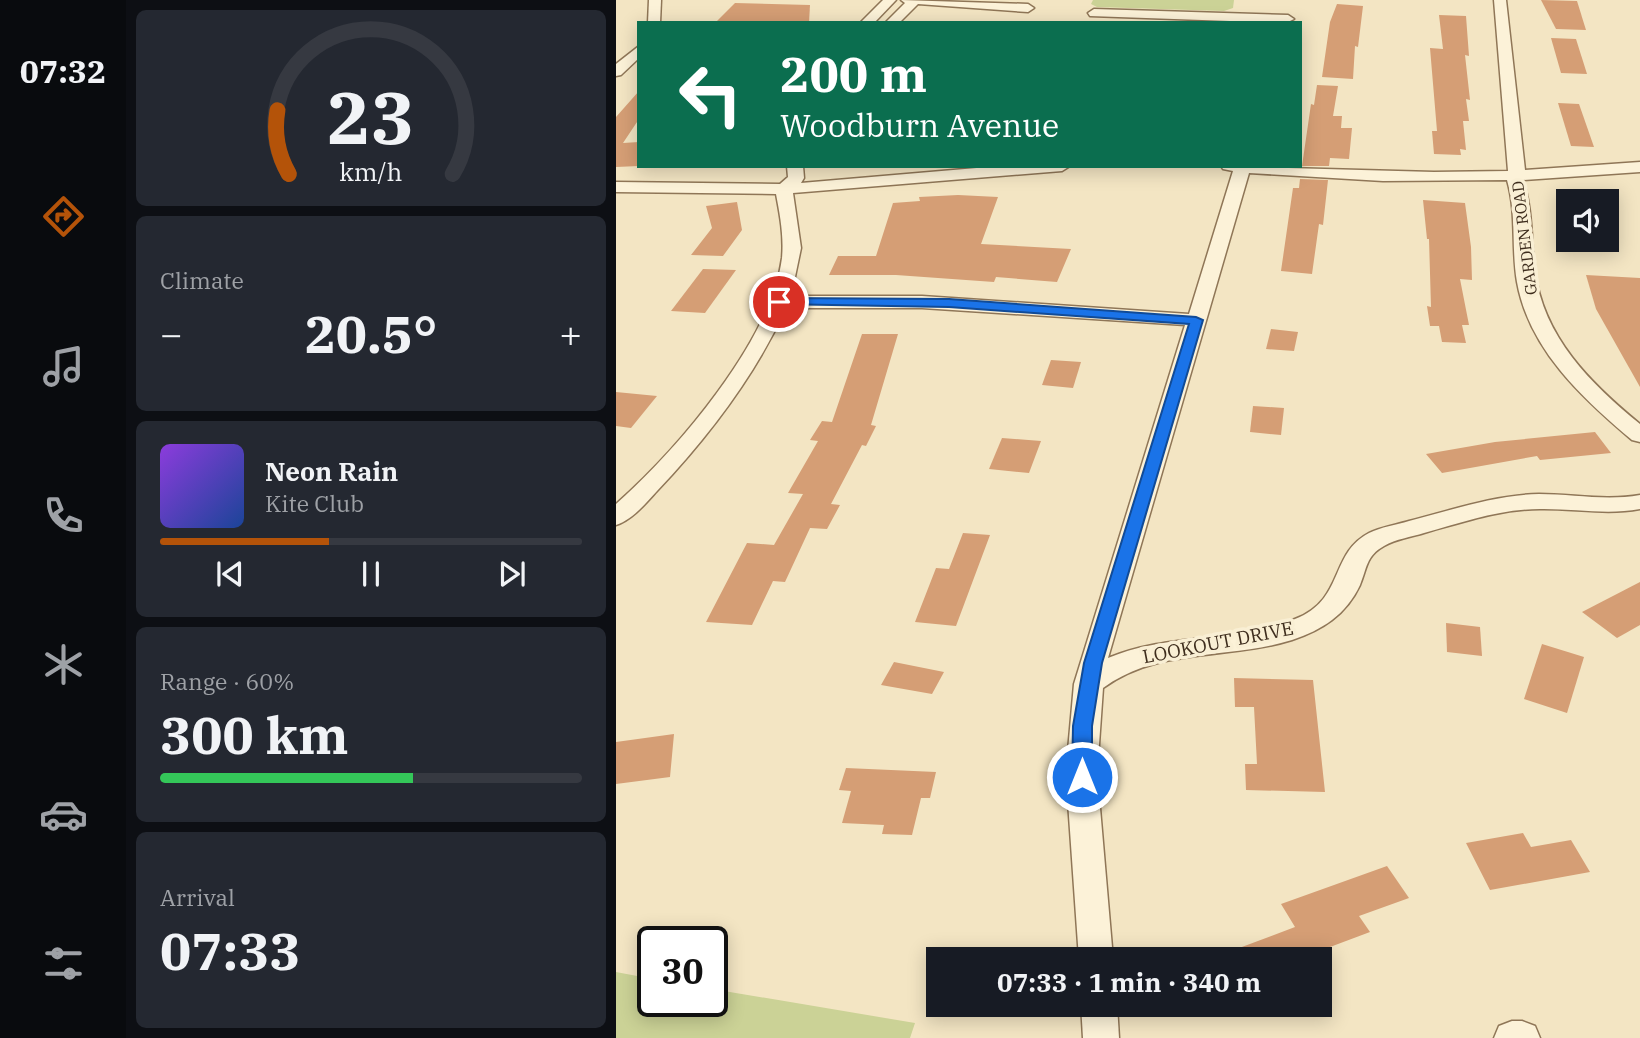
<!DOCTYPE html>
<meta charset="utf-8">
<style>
:root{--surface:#171b24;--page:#242831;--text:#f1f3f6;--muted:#9ea1a6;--line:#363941;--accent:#b45309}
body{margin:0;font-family:"IBM Plex Serif",serif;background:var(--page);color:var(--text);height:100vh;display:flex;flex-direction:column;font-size:26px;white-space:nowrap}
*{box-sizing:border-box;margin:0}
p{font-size:23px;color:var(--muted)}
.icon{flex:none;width:38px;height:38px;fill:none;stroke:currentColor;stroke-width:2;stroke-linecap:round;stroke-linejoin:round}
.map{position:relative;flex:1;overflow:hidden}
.sheet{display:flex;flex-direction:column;gap:10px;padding:10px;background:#0d0f14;width:490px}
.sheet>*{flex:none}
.hud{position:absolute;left:21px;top:21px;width:665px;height:147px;border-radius:0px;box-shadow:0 4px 18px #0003;background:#0b6e4f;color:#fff;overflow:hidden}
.tools{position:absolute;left:940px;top:189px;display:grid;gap:14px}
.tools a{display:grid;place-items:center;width:63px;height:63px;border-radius:0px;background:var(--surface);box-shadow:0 4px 18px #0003;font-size:35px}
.speed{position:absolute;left:21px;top:926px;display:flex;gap:14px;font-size:35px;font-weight:700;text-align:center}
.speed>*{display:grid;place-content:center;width:91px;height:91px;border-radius:50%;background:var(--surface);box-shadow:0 4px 18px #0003;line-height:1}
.speed .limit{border:4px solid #111;border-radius:10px;background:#fff;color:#111}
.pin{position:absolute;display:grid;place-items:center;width:60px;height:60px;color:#fff;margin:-30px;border:4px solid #fff;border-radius:50%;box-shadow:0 2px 7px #0007}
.me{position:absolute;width:77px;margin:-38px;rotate:0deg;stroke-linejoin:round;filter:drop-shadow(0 0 5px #0008)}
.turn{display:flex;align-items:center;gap:24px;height:147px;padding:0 28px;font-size:32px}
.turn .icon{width:91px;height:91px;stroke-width:2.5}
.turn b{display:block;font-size:49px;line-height:60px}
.big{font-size:52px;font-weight:700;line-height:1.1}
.sheet .tile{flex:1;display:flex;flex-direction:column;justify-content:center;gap:10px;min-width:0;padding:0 24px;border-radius:10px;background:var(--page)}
.sheet .dial{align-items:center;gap:0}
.dial svg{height:182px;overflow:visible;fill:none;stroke:var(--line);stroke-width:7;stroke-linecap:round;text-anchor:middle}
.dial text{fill:var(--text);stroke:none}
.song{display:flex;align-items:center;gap:21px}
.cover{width:84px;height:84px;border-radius:10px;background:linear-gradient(135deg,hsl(270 70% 55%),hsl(220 70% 35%))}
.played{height:7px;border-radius:4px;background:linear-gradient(90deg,var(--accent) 40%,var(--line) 40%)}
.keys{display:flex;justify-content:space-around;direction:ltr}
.heat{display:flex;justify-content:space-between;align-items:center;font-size:38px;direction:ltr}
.charge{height:10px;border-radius:5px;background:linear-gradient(90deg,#34c759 60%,var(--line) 0)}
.trip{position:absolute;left:310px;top:947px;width:406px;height:70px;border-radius:0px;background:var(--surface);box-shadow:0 4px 18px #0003;font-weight:700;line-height:70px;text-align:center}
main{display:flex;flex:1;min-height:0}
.tab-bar{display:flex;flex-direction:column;width:126px;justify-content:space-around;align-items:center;background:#090b0e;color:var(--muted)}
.tab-bar .icon{width:49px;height:49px}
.tab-bar .current{color:var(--accent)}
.tab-bar b{font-size:32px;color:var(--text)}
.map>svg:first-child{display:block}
.green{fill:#cbd296}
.building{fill:#d59e75}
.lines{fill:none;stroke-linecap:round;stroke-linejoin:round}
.minor-casing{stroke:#8f7657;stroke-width:3}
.minor{fill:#fcf2d8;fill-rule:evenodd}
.route{fill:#1a73e8;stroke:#114b97;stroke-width:2}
.labels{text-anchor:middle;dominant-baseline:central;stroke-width:7;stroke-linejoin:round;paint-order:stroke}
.far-street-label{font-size:16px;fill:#3e2d1d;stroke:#f9efd4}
.street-label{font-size:19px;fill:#3e2d1d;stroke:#f9efd4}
</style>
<main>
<nav class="tab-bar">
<b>07:32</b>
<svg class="icon current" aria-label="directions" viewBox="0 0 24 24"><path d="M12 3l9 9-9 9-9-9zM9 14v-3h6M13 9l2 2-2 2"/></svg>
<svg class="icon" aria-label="music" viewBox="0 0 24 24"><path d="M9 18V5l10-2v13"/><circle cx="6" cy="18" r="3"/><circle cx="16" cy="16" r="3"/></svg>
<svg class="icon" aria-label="phone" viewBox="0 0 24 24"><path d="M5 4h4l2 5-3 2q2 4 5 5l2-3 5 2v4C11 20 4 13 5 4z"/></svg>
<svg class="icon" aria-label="climate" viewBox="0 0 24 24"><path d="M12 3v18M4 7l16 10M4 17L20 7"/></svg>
<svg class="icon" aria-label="car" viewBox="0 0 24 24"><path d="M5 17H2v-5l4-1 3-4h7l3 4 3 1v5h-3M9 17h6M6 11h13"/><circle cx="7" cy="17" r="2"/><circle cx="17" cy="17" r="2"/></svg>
<svg class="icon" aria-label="filters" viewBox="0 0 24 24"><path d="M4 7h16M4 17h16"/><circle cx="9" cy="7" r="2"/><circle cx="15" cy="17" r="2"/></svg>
</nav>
<section class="sheet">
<div class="tile dial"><svg viewBox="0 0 100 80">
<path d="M14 69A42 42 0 1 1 86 69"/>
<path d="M14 69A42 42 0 0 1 9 41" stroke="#b45309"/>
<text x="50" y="56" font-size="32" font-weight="700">23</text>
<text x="50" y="72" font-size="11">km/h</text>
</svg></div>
<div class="tile"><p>Climate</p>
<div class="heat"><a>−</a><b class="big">20.5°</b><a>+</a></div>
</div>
<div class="tile">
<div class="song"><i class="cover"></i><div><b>Neon Rain</b><p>Kite Club</p></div></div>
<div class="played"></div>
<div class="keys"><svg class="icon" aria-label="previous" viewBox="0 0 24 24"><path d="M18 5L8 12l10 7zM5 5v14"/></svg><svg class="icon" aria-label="pause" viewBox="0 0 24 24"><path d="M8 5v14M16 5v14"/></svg><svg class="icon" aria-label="next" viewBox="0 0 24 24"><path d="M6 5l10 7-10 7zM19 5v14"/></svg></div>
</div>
<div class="tile"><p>Range · 60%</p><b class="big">300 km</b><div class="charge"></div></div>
<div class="tile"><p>Arrival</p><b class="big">07:33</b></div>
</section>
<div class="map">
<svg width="1024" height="1038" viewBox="0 0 1024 1038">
<rect width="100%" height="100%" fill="#f3e5c3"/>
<g class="green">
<polygon points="477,0 618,0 617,8 608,11 481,7 475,4"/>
<polygon points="0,972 37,979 37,1001 96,1001 96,989 299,1023 294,1038 0,1038"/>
</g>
<g class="building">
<polygon points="925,0 961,1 970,30 940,29"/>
<polygon points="119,3 194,5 193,23 99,23"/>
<polygon points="721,4 747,6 742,47 739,46 737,79 706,77 714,22"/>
<polygon points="823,15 850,16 853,56 849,55 854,100 850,99 853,121 847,121 850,150 844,149 845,155 818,154 816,131 821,131 814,48 827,49"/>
<polygon points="935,38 960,39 971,74 945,73"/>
<polygon points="701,85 722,86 717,116 726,116 725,128 736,128 733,159 714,158 713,166 686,166 695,104 698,105"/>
<polygon points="23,91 23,119 7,143 23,142 23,166 0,167 0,117"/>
<polygon points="942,103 963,104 978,147 955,146"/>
<polygon points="684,179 712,180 707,225 703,224 696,274 665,271 677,188 683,188"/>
<polygon points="342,195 382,197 365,244 455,249 441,282 380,277 378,282 280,275 213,275 222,256 260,256 277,203 304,201 303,197"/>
<polygon points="807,200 849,203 855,247 856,280 844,279 853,325 846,325 850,343 826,342 823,326 814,326 811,306 815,307 813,239 811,239"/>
<polygon points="121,202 126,230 107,256 75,255 96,228 90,206"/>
<polygon points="87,269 120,270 89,313 55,311"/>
<polygon points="970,275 1024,278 1024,387 980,309"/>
<polygon points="655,329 682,332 678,351 650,349"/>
<polygon points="246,334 282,334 255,425 260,426 250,446 246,445 215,504 224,505 211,529 194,528 169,582 157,581 136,625 90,622 131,543 158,545 187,494 172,493 202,441 194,440 206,421 216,422"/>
<polygon points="435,360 465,362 457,388 426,385"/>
<polygon points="0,392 41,396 15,428 0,426"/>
<polygon points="637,406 668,408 665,435 634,432"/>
<polygon points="979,432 995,453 924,460 921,456 826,473 810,454 879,442"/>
<polygon points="386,438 425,441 413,473 373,469"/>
<polygon points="347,533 374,535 340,626 299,622 320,568 333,569"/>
<polygon points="1024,582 1024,625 1001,638 966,612"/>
<polygon points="830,623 864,627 866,656 831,652"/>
<polygon points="926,644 968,657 951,713 908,699"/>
<polygon points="278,662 328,672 316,694 265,685"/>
<polygon points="618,678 697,680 709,792 630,790 629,764 641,764 638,707 619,707"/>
<polygon points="58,734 54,777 0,784 0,742"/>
<polygon points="230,768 320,772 314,798 305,798 296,835 266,834 268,825 226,823 235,791 223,790"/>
<polygon points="907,833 915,847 955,840 974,872 874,890 850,843"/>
<polygon points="771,866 793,898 743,916 754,932 682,959 599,959 599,957 679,927 665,904"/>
</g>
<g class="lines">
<defs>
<g id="minor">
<polygon points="33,0 45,0 44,23 32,23"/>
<polygon points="267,0 280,0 258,23 244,23"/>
<polygon points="285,0 412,4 418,8 412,12 302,4 283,23 269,23 289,3"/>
<path d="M 878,0 L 890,0 L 909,170 L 1024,162 L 1024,172 L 907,180 C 917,210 915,241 919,271 C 927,337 975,384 1024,424 L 1024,442 L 1016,440 C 966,398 913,349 901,282 C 895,248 901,214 891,180 L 767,181 L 633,173 L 492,658 C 553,633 619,642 679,619 C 729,600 713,554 753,533 C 765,527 780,525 793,521 C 836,510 879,495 923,494 C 957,494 990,501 1024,495 L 1024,509 C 992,515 961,509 928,509 C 887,508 847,522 808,533 C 795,537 780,539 768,546 C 750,556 751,568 744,585 C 730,615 706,630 676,640 C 612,660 543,647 487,688 L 481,773 L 497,959 L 463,959 L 450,773 L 458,684 L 569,325 L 306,308 L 170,308 C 139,376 92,437 41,491 C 30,503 16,520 0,525 L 0,504 C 61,450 155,341 166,258 C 168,236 164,215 160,194 L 0,192 L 0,182 L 164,184 L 172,177 L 171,166 L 187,166 L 188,178 L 185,183 L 384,166 L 454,166 L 446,171 L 177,193 L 185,248 L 175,296 L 306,296 L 573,314 L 617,171 L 607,169 L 605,166 L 818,172 L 892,171 Z"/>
<polygon points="478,9 672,15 678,19 670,23 474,16 472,13"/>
<polygon points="23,46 23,58 5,75 0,76 0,64"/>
<polygon points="465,1004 501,1004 503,1038 467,1038"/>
<polygon points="896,1021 906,1021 919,1026 924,1038 878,1038 883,1026"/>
</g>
</defs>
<use href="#minor" class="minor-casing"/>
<use href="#minor" class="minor"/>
</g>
<polygon class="route" points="163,298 333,299 580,317 587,320 486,663 476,726 476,777 473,782 466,784 459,782 456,777 457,726 468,663 573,324 333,307 158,304 158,299"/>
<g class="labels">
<g class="far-street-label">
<text transform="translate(908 238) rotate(-97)">GARDEN ROAD</text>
</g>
<g class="street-label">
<text transform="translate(602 642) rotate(-11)">LOOKOUT DRIVE</text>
</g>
</g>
</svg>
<div class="tools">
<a><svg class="icon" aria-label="sound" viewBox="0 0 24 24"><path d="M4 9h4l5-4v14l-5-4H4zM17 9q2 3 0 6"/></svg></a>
</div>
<div class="speed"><div class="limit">30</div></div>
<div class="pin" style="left:163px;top:302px;background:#d93025"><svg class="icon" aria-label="arrive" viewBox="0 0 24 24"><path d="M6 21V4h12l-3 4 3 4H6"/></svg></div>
<svg class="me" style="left:466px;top:777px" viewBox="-20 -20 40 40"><circle r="17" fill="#1a73e8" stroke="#fff" stroke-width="3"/><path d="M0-11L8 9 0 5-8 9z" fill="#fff"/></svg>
<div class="trip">07:33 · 1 min · 340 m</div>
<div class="hud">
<div class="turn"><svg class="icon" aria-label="left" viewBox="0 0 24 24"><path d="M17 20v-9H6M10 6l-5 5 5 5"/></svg><div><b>200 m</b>Woodburn Avenue</div></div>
</div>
</div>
</main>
